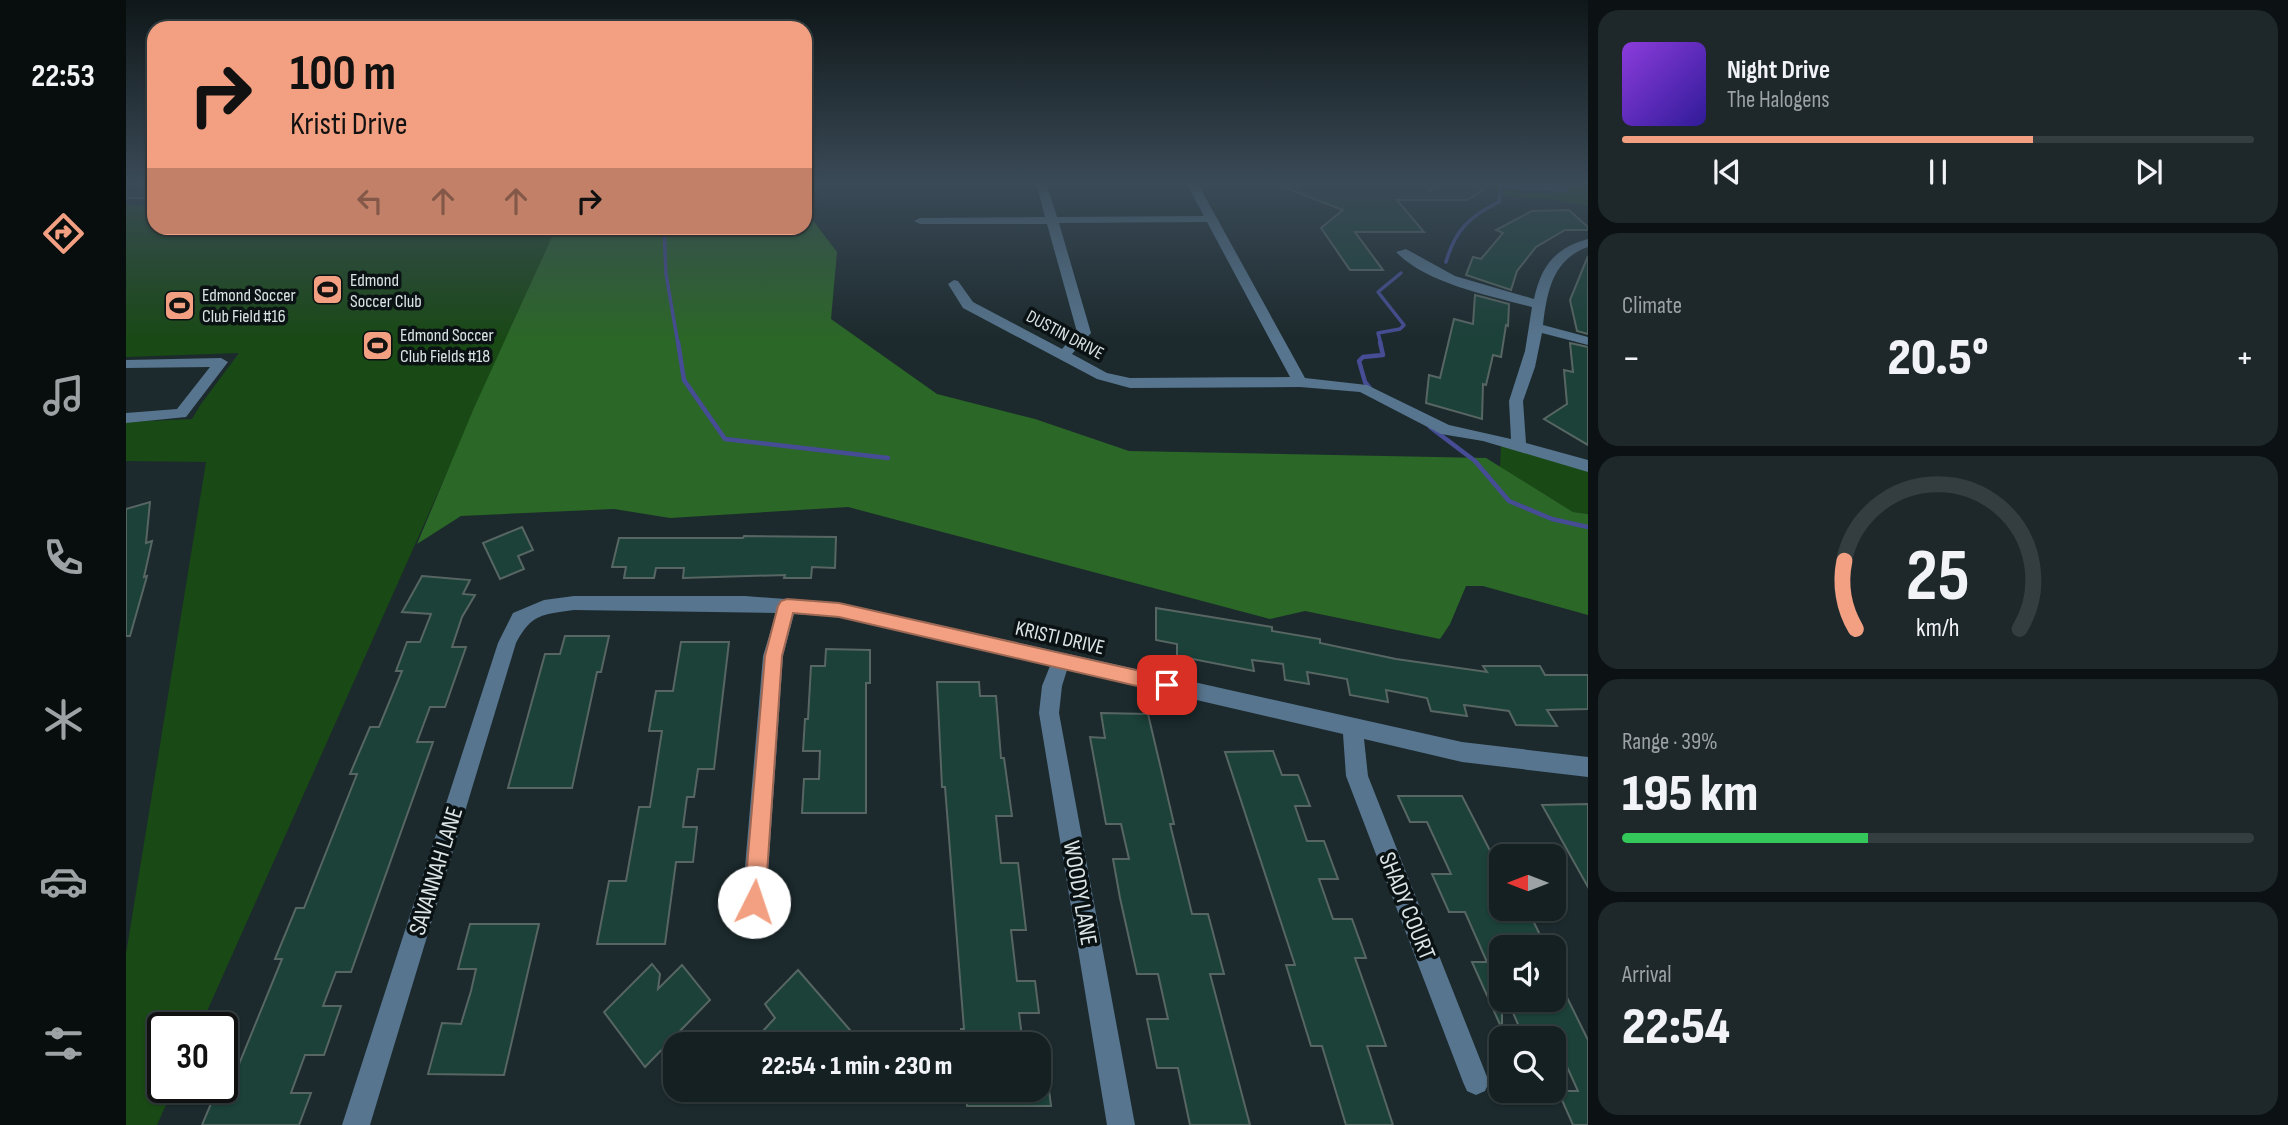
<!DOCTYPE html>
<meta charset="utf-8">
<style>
:root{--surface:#152022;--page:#1e282a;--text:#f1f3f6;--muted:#9da3a5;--line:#343e40;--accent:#f2a081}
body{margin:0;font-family:"Sofia Sans Condensed",sans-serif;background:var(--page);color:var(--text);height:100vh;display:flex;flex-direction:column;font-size:26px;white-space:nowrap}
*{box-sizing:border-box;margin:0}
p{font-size:23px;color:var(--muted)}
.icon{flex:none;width:38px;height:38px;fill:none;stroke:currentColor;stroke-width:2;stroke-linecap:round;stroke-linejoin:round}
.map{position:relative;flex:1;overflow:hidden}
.drawer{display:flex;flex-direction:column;gap:10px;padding:10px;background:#0c1213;width:700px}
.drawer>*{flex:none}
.guide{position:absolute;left:21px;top:21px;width:665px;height:214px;border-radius:21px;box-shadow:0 2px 5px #0004,0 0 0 2px var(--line);background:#f2a081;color:#111;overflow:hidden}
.needle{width:46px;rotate:270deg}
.buttons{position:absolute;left:1363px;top:844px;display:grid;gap:14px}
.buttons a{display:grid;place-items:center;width:77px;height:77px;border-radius:14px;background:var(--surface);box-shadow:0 2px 5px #0004,0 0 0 2px var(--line);font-size:35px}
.speed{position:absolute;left:21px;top:1012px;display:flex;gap:14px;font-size:35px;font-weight:700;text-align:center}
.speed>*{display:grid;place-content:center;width:91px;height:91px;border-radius:50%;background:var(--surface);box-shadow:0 2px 5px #0004,0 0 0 2px var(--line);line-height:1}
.speed .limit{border:4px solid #111;border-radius:10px;background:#fff;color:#111}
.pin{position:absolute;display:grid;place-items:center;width:60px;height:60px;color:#fff;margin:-30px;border-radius:14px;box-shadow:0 4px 10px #0006}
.me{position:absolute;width:77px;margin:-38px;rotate:4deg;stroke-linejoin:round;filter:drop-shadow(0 0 5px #0008)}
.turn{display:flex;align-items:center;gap:24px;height:147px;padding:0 28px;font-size:32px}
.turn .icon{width:91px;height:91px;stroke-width:2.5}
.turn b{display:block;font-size:49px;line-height:60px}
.lanes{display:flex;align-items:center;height:66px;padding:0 28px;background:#0003;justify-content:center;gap:35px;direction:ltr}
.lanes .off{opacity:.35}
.big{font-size:52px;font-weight:800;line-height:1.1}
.drawer .widget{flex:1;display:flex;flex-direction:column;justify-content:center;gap:10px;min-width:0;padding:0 24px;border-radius:21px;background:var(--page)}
.drawer .dial{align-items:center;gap:0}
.dial svg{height:182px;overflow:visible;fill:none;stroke:var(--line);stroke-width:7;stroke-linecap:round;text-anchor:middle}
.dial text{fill:var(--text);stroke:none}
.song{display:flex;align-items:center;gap:21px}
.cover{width:84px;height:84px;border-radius:10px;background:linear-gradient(135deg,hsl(270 70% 55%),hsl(250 70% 35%))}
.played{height:7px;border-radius:4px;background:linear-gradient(90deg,var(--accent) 65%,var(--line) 65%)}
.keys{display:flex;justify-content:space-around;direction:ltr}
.heat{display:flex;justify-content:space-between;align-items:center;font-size:38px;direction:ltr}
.charge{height:10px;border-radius:5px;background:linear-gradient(90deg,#34c759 39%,var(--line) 0)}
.trip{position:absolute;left:537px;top:1032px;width:388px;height:70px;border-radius:21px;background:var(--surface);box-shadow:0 2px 5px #0004,0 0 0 2px var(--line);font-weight:800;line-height:70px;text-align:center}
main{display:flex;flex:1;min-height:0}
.menu{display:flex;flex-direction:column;width:126px;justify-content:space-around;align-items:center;background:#080d0e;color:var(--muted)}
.menu .icon{width:49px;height:49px}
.menu .selected{color:var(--accent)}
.menu b{font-size:32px;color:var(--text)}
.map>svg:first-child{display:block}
.green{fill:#194915}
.forest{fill:#2b6726}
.water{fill:#464d95}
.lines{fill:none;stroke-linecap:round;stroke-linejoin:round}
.stream-far1{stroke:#464d95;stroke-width:3.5}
.stream{stroke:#464d95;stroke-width:4.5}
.building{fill:#1b4138;stroke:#576662;stroke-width:2}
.minor{fill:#57758e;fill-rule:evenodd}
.route{fill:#f2a081;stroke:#9d6854;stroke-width:2}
.labels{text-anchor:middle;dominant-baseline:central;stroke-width:7;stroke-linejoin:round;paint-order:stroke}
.far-poi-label{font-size:18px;fill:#dce5e6;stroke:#0b1213;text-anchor:start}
.far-street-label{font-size:18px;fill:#dce5e6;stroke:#0b1213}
.street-label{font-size:21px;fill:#dce5e6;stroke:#0b1213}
.near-street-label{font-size:24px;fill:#dce5e6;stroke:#0b1213}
</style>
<main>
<nav class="menu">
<b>22:53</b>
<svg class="icon selected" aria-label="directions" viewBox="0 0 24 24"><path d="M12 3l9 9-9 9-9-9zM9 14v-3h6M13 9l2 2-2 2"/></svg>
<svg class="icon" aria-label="music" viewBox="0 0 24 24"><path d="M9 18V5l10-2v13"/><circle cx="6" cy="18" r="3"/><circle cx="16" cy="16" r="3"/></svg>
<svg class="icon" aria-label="phone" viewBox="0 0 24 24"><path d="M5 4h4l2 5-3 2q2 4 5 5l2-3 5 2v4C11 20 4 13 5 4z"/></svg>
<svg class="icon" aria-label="climate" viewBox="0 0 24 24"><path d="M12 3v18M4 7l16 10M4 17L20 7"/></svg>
<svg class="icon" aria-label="car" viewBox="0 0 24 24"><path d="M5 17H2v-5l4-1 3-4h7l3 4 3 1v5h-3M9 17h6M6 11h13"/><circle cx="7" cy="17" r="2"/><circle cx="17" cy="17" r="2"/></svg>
<svg class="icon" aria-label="filters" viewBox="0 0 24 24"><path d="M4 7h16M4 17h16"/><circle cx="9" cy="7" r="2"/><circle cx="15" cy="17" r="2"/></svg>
</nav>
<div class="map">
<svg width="1462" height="1125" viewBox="0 0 1462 1125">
<rect width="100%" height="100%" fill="#1c2a2d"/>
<g class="green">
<path d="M 1346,182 C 1360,182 1367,185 1380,189 C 1398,194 1424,194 1443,192 L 1438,182 L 1462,182 L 1462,206 L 1430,200 L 1383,197 Z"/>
<polygon points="0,205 28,205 28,228 430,228 74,1027 37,1027 37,1087 48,1087 31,1125 0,1125 0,954 80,462 0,461 0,422 66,419 75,404 113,353 0,357"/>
<polygon points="1375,446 1462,470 1462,514 1447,512 1374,467"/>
</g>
<polygon class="forest" points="679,210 711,252 705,319 811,394 909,419 1003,451 1360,458 1447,512 1462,514 1462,615 1357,586 1340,586 1324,624 1314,639 1179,611 1144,619 722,507 544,518 488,509 335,516 291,544 348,408 430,228 679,228"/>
<polygon class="water" points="1366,182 1438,182 1443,192 1380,189"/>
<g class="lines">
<g class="stream-far1">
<polyline points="538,228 540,274 552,344"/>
<path d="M 1320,262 C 1329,230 1344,216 1373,202 L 1375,186"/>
<polyline points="1255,344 1252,333 1274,329 1278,325 1252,292 1275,273"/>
</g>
<g class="stream">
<polyline points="552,342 558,380 599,439 762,458"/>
<polyline points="1246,391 1239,382 1233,361 1237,357 1257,355 1254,342"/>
<polyline points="1304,427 1349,461 1383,501 1426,519 1462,527"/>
</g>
</g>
<g class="building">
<rect x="0" y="182" width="28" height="16"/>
<polygon points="1145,182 1296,182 1304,191 1320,182 1341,182 1359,189 1341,200 1271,200 1298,232 1229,232 1257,270 1224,270 1195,228 1217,210"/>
<polygon points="1443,210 1462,227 1462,230 1439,230 1410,247 1391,271 1385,290 1340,275 1347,257 1355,259 1377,233 1370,230 1406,211"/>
<polygon points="1462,256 1462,334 1451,331 1444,300"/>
<polygon points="1349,295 1383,304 1382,326 1380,325 1375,357 1367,355 1360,385 1357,384 1356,419 1300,403 1303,375 1314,378 1328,319 1347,324"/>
<polygon points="1444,343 1462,347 1462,445 1418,419 1441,404 1438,370 1447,372"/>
<polygon points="24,502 20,543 26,541 18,577 21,576 4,636 0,636 0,509"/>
<polygon points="396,527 407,550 392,556 398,569 374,579 357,543"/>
<polygon points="618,536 710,537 709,568 686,567 685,578 658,578 659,575 557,578 558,568 530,568 528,578 498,578 500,567 486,567 493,538 617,538"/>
<polygon points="296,576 344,580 337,594 349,595 336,617 326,647 340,647 319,707 304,707 291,742 307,742 225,972 210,972 197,1006 215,1006 198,1055 179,1055 165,1093 185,1093 173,1125 76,1125 92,1087 96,1087 99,1069 111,1069 156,959 149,959 170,908 178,908 231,774 224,774 244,727 253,727 276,671 270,671 281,642 294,642 305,614 276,612"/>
<polygon points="1030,608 1146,627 1146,631 1194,639 1194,643 1270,659 1361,672 1357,666 1414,666 1419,675 1462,675 1462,709 1421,710 1431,726 1390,725 1383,711 1338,705 1341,716 1305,711 1301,698 1260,690 1262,702 1224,695 1221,679 1181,672 1183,684 1159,680 1157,664 1126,660 1128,671 1051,656 1051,644 1030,640"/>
<polygon points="439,636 483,636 475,672 471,672 446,788 382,788 419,654 434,654"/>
<polygon points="555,642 603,642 588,769 572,769 568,797 561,797 557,827 571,827 567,862 550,862 539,944 471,944 483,881 500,881 513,807 524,807 536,731 523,731 530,691 547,691"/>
<polygon points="700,649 744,650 744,683 740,683 740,813 676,813 678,779 693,779 694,751 677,751 679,719 682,719 685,666 699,666"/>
<polygon points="811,682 853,682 854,696 870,696 875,758 878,758 886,816 870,816 875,863 892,863 900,930 885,930 891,981 909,981 913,1013 893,1013 897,1045 836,1045 835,1029 838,1029 819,787 816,787"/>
<polygon points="975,713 1022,714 1048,824 1044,824 1066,914 1082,914 1098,974 1084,974 1124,1125 1064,1125 1052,1068 1031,1068 1021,1019 1042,1019 1032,974 1011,974 994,898 987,859 1003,859 995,824 980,824 964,737 979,738"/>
<polygon points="1147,751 1156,775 1172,775 1184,806 1169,806 1181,841 1198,841 1212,879 1193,879 1207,919 1226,919 1240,958 1229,958 1260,1046 1241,1046 1267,1125 1220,1125 1196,1046 1185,1046 1160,965 1169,965 1099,752"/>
<polygon points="1272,796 1336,796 1376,874 1376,908 1401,908 1416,939 1376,939 1376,1029 1346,962 1361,962 1339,912 1323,912 1306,874 1325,874 1301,822 1284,822"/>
<polygon points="1462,804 1462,887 1416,805"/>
<polygon points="344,924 413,924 378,1075 302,1074 316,1023 335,1024 345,991 350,969 332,969"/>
<polygon points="526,964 534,974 532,989 556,965 584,1000 519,1067 478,1012"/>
<polygon points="672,970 724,1030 711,1045 645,1045 635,1033 649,1018 639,1004"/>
<polygon points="1428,971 1462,1040 1462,1125 1447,1125 1432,1091 1452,1091 1428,1038 1398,1038 1381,999 1428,999"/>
<polygon points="840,1090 923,1090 925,1106 841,1106"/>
</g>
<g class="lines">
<g class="minor">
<path d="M 910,182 L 920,182 L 931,217 L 1078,216 L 1060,182 L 1071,182 L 1179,378 L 1241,385 L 1323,425 L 1385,439 L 1383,401 L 1399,351 L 1406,307 C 1365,296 1301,284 1270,252 L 1280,249 L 1329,276 L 1408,299 C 1415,266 1429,248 1462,239 L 1462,247 C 1427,259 1421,291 1417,325 L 1462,337 L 1462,345 L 1416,333 L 1409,367 L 1397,401 L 1400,443 L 1462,460 L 1462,472 L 1357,441 L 1315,434 L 1234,392 L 1174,387 L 1004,388 L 971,379 L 837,308 L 822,284 L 828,280 L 832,281 L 847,302 L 936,349 L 951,332 L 921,224 L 794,224 L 788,221 L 794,218 L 919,217 ZM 1081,222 L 1164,377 L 1004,378 L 981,373 L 946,354 L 965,333 L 933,223 Z"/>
<polygon points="95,358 102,362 60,417 0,423 0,413 51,409 84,367 0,368 0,360"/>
<path d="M 448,596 L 619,596 L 714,603 L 1336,742 L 1462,757 L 1462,777 L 1336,762 L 1238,739 L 1242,776 L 1363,1082 L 1359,1091 L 1350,1095 L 1341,1091 L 1337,1082 L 1220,776 L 1217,734 L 941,670 L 936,686 L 933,713 L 1009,1125 L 981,1125 L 913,713 L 916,686 L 924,666 L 714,617 L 668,614 L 657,656 L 640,902 L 636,910 L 628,914 L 620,910 L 616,902 L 637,656 L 650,613 L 448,610 C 416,615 406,613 390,643 L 244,1125 L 216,1125 L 372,643 L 387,613 L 418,600 Z"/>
</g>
</g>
<linearGradient id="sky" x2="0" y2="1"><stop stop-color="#0f1719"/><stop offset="0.54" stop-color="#3a4a57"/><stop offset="1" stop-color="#3a4a57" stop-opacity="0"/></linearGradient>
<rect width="1462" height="340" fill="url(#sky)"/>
<polygon class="route" points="661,599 713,603 1041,677 1048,680 1050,685 1048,691 1041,693 713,617 667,613 656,656 639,902 636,909 628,912 621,909 618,902 639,656 652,606 655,601"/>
<defs>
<symbol id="stadium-square" viewBox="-11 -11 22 22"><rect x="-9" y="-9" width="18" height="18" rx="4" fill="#f2a081" stroke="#0b1213"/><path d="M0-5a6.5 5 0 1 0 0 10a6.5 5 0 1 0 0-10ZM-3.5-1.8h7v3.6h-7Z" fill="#111"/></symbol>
</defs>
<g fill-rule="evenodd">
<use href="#stadium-square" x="184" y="272" width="35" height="35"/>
<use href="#stadium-square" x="36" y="288" width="35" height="35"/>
<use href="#stadium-square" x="234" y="328" width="35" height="35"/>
</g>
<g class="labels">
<g class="far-poi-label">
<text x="224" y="280">Edmond<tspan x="224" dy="21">Soccer Club</tspan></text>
<text x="76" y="295">Edmond Soccer<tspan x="76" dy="21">Club Field #16</tspan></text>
<text x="274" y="335">Edmond Soccer<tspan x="274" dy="21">Club Fields #18</tspan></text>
</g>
<g class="far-street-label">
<text transform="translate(939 335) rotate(28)">DUSTIN DRIVE</text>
</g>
<g class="street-label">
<text transform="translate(934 638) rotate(13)">KRISTI DRIVE</text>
</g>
<g class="near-street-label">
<text transform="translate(310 871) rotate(-73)">SAVANNAH LANE</text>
<text transform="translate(954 893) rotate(80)">WOODY LANE</text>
<text transform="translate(1281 906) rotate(68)">SHADY COURT</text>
</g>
</g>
</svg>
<div class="buttons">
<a><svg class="needle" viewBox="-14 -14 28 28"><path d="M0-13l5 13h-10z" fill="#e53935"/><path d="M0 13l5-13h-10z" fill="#9da3a5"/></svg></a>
<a><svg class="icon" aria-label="sound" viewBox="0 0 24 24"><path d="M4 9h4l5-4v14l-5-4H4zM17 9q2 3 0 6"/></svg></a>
<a><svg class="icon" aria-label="search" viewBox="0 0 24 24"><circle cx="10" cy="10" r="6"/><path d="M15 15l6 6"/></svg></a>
</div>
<div class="speed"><div class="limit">30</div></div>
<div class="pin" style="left:1041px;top:685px;background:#d93025"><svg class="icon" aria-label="arrive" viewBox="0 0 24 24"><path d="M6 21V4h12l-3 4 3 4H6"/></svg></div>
<svg class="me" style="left:628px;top:902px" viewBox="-20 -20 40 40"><circle r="19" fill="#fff"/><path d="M0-13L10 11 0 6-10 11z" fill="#f2a081"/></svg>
<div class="trip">22:54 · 1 min · 230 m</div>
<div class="guide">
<div class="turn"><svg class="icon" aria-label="right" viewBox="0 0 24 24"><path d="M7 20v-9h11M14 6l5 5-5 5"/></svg><div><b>100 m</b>Kristi Drive</div></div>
<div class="lanes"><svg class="icon off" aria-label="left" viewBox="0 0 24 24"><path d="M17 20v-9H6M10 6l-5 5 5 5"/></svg><svg class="icon off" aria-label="ahead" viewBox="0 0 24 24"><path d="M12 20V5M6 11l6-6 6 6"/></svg><svg class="icon off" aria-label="ahead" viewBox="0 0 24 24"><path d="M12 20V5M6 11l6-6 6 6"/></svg><svg class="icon" aria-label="right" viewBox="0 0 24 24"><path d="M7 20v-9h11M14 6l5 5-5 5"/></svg></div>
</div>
</div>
<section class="drawer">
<div class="widget">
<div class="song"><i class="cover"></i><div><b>Night Drive</b><p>The Halogens</p></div></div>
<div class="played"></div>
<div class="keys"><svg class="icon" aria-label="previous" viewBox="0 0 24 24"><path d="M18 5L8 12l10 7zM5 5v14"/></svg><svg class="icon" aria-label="pause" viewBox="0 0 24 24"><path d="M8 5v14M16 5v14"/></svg><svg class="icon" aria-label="next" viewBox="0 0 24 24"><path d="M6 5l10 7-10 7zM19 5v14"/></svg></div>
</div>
<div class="widget"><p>Climate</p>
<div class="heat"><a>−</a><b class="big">20.5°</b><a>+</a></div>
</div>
<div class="widget dial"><svg viewBox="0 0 100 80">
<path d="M14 69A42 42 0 1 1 86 69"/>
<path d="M14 69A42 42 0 0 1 9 39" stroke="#f2a081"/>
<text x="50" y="56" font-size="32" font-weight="700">25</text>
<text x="50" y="72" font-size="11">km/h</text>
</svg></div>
<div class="widget"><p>Range · 39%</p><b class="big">195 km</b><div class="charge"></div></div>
<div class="widget"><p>Arrival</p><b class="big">22:54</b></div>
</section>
</main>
